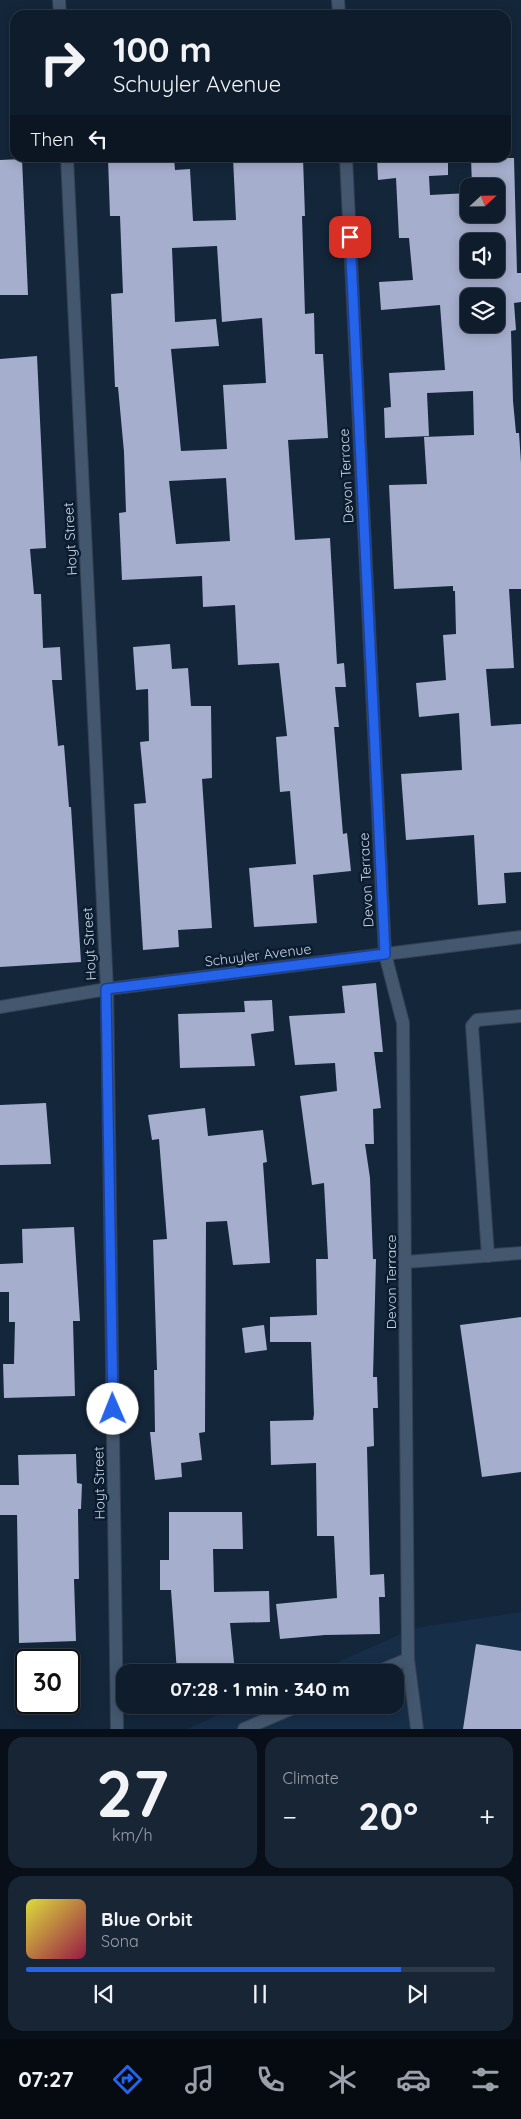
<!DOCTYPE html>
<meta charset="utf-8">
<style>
:root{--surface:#0f1c2c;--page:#182534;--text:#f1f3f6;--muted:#9ba1a9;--line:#2f3a48;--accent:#2563eb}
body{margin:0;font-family:Quicksand,sans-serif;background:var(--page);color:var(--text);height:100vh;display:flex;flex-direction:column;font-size:19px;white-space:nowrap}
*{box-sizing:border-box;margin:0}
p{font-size:16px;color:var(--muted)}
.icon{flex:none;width:28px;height:28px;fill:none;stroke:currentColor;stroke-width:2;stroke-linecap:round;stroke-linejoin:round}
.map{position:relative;height:1729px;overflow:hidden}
.drawer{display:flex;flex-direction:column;gap:8px;padding:8px;background:#080f18;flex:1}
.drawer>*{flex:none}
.banner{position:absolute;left:10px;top:10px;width:501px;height:152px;border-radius:15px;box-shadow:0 2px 12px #0003,0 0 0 1px var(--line);background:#0f1c2c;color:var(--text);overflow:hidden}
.needle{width:32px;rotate:68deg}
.buttons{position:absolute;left:460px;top:178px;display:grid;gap:10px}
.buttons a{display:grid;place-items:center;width:45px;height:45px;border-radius:10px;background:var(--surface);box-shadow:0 2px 12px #0003,0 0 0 1px var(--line);font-size:25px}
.speed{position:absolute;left:15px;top:1649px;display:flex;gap:10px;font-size:25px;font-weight:700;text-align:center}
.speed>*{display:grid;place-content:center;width:65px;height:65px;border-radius:50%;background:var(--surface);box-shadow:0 2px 12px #0003,0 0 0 1px var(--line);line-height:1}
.speed .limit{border:2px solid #111;border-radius:8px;background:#fff;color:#111}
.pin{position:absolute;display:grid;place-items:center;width:42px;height:42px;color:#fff;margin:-21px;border-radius:10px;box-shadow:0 2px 8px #0006}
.me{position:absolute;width:55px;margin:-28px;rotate:359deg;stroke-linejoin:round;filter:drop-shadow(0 0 4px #0008)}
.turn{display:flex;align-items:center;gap:18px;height:105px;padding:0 20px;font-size:22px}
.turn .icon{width:65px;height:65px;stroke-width:2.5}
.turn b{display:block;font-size:35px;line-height:42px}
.then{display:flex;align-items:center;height:48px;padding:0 20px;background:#0003;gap:10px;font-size:19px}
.big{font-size:38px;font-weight:800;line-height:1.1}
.drawer .widget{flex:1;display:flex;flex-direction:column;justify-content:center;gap:8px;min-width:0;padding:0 18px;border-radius:15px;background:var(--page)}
.drawer .dial{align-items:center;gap:0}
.dial b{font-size:65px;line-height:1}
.song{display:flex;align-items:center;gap:15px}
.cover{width:60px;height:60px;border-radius:8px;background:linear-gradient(135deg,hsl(60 70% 55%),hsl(340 70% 35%))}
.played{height:5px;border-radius:2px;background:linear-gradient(90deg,var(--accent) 80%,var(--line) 80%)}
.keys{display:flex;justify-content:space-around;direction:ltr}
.heat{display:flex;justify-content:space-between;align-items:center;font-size:28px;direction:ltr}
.drawer .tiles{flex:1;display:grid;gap:8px;grid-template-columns:1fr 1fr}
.widget:last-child{grid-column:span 2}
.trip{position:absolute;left:116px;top:1664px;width:288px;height:50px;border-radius:15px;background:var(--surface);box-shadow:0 2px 12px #0003,0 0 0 1px var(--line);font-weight:800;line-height:50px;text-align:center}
.dock{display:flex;height:80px;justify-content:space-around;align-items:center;background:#060b12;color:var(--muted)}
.dock .icon{width:35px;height:35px}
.dock .selected{color:var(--accent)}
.dock b{font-size:22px;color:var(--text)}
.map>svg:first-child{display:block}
.built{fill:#172e48}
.building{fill:#a6aecd;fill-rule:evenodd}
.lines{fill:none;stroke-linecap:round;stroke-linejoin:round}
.service-casing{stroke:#354153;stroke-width:14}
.minor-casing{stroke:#354153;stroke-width:14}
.secondary-casing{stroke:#354153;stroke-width:14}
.service{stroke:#43576e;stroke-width:12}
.minor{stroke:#43576e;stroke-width:12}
.secondary{stroke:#43576e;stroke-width:12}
.route-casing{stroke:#184099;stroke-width:12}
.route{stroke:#2563eb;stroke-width:9}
.labels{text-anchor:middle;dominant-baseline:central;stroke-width:5;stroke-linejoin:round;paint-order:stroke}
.street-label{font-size:14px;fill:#c9d4e2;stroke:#0b1c30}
</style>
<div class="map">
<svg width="521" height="1729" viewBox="0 0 521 1729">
<rect width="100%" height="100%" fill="#14263a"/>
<polygon class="built" points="521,1612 521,1729 187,1729 241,1705 395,1705 395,1672 315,1672 415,1628"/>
<g class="building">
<path d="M 108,158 L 174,158 L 175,170 L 190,169 L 193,221 L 236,220 L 233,158 L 303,158 L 305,216 L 302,216 L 305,314 L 314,313 L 315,354 L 323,354 L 328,438 L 288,440 L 295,540 L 330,538 L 337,664 L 344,663 L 346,687 L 335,687 L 339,727 L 334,727 L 343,834 L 347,833 L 351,871 L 313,875 L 317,923 L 254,927 L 249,868 L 296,864 L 290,791 L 280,792 L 276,737 L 287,736 L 279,663 L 238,665 L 235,605 L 203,607 L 202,576 L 122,580 L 119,513 L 126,512 L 124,452 L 118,387 L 115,387 L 111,294 L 123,293 L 120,216 L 110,216 ZM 217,246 L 222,322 L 262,318 L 266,383 L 223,385 L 227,449 L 181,451 L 171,349 L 219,346 L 216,319 L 175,322 L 172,248 ZM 226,478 L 230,541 L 176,544 L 169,481 Z"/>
<path d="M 377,158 L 448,158 L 448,175 L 429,176 L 430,195 L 469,193 L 469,214 L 496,214 L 496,186 L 472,186 L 471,158 L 514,158 L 517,273 L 521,273 L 521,302 L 514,303 L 516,330 L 511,331 L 513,401 L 516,433 L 519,433 L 521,463 L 521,589 L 509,589 L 514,668 L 486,669 L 491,726 L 521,724 L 521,872 L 504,873 L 506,903 L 478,905 L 474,835 L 406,840 L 401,774 L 462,770 L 459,713 L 419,717 L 416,683 L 446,680 L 443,635 L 456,634 L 455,591 L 453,591 L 453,586 L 394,589 L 389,485 L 427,484 L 424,437 L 474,435 L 473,391 L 427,393 L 429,436 L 385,438 L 384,408 L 391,407 L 389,373 L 445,370 L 440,305 L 381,310 L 379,282 L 413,280 L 409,238 L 399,238 L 396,178 L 378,180 ZM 469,241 L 496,241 L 496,269 L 469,269 ZM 469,296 L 496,296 L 496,324 L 469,324 Z"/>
<polygon points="22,159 28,295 0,295 0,160"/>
<polygon points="37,356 46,548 30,549 34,594 41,594 43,648 60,647 62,680 52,680 58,746 64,745 69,807 71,807 81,962 0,967 0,359"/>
<polygon points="170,644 172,669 188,668 191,706 211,706 212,778 202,779 212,928 178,930 179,947 143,950 134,804 146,803 140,742 149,741 148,689 136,690 133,647"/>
<polygon points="376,983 383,1052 374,1052 381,1108 373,1109 374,1144 365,1144 370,1178 373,1259 376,1259 373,1377 377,1377 378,1408 373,1408 374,1446 367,1447 370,1575 384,1574 385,1597 379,1597 380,1634 325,1635 280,1639 276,1604 337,1598 334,1536 317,1536 316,1463 271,1465 270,1421 313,1420 314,1414 311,1342 270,1342 270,1317 317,1315 316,1259 328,1259 324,1183 312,1185 300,1096 337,1091 335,1063 295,1065 289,1016 345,1013 342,986"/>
<polygon points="272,1000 274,1031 251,1034 255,1066 180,1068 178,1014 245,1012 244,1001"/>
<polygon points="46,1103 51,1164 0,1165 0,1105"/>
<polygon points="205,1108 208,1136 263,1130 267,1162 263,1163 270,1263 233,1265 227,1221 206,1222 205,1432 199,1433 202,1460 181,1463 182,1477 155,1480 150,1432 155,1432 154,1370 157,1370 153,1240 167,1239 159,1139 152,1140 148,1115"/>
<polygon points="74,1227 80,1321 73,1321 75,1396 4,1398 3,1364 14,1364 15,1322 9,1322 9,1292 0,1292 0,1264 23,1263 22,1229"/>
<polygon points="521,1317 521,1472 482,1477 460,1325"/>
<polygon points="264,1325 267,1350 245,1353 242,1328"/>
<polygon points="76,1454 77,1483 82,1484 81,1509 78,1509 79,1579 74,1579 76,1641 19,1643 17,1515 0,1515 0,1485 19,1485 18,1455"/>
<polygon points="169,1512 242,1512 243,1549 213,1549 214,1592 269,1591 270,1622 230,1623 235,1672 177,1672 171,1590 160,1590 160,1560 169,1560"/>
<polygon points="476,1644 521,1651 521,1729 463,1729"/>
</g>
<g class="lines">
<defs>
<g id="service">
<polyline points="488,1256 472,1026 477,1020 521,1016"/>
<polyline points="406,1262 521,1253"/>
<polyline points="377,1672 408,1659 417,1729"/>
<polyline points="244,1729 300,1705"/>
</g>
<g id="minor">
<polyline points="59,0 60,15"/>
<polyline points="338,0 339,15"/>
<polyline points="67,158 107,989 117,1729"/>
<polyline points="346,158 385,954 403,1023 408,1659"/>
</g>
<polyline id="secondary" points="0,1007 107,989 521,937"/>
</defs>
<use href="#service" class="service-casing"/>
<use href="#minor" class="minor-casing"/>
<use href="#secondary" class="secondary-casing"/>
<use href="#service" class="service"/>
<use href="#minor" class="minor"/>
<use href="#secondary" class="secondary"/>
</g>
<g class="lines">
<defs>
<polyline id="route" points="113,1409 106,989 385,954 350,237"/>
</defs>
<use href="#route" class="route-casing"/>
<use href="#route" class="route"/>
</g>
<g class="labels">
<g class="street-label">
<text transform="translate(346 476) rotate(-93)">Devon Terrace</text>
<text transform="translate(70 539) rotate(-93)">Hoyt Street</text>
<text transform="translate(366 880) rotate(-93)">Devon Terrace</text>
<text transform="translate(89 944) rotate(-93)">Hoyt Street</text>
<text transform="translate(258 955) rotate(-7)">Schuyler Avenue</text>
<text transform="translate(391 1282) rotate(-90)">Devon Terrace</text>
<text transform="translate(99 1483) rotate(-91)">Hoyt Street</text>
</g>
</g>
</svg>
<div class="buttons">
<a><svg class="needle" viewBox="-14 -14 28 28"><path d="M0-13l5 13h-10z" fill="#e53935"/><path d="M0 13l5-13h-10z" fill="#9ba1a9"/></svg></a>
<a><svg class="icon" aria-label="sound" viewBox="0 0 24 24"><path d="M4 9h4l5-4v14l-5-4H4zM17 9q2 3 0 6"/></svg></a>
<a><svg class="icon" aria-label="layers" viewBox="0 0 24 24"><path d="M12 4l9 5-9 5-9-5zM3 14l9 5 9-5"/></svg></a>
</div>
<div class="speed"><div class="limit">30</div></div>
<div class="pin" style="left:350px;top:237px;background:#d93025"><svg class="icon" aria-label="arrive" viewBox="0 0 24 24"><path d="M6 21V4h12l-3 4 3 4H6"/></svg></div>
<svg class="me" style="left:113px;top:1409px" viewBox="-20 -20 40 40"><circle r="19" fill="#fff"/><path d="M0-13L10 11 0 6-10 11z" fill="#2563eb"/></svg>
<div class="trip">07:28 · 1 min · 340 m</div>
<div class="banner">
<div class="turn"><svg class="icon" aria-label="right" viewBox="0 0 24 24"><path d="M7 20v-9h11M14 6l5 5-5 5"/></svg><div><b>100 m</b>Schuyler Avenue</div></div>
<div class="then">Then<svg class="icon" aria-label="left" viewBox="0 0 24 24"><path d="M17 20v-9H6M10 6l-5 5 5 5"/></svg></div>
</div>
</div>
<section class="drawer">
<div class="tiles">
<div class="widget dial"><b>27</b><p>km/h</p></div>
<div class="widget"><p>Climate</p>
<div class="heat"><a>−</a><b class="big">20°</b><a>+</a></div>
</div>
<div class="widget">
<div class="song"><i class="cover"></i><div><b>Blue Orbit</b><p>Sona</p></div></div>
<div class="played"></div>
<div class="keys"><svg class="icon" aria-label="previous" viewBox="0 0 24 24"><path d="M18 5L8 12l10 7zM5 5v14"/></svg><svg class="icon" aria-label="pause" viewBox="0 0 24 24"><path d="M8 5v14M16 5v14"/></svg><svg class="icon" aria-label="next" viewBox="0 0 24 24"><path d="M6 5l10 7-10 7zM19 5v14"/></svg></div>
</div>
</div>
</section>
<nav class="dock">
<b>07:27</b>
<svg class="icon selected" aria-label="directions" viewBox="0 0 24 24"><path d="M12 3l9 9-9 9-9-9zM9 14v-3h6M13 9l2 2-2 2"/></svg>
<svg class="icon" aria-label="music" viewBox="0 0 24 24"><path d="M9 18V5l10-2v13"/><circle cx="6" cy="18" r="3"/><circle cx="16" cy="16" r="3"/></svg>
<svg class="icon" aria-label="phone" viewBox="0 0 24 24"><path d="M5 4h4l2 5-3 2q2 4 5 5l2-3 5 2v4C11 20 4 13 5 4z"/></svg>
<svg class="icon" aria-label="climate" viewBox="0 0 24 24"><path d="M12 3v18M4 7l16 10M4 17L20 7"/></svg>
<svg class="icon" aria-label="car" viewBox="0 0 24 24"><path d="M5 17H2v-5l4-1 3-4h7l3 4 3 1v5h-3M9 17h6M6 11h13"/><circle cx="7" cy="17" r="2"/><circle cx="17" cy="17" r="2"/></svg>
<svg class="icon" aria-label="filters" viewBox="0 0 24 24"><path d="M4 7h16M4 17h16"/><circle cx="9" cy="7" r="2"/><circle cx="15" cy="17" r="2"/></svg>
</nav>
